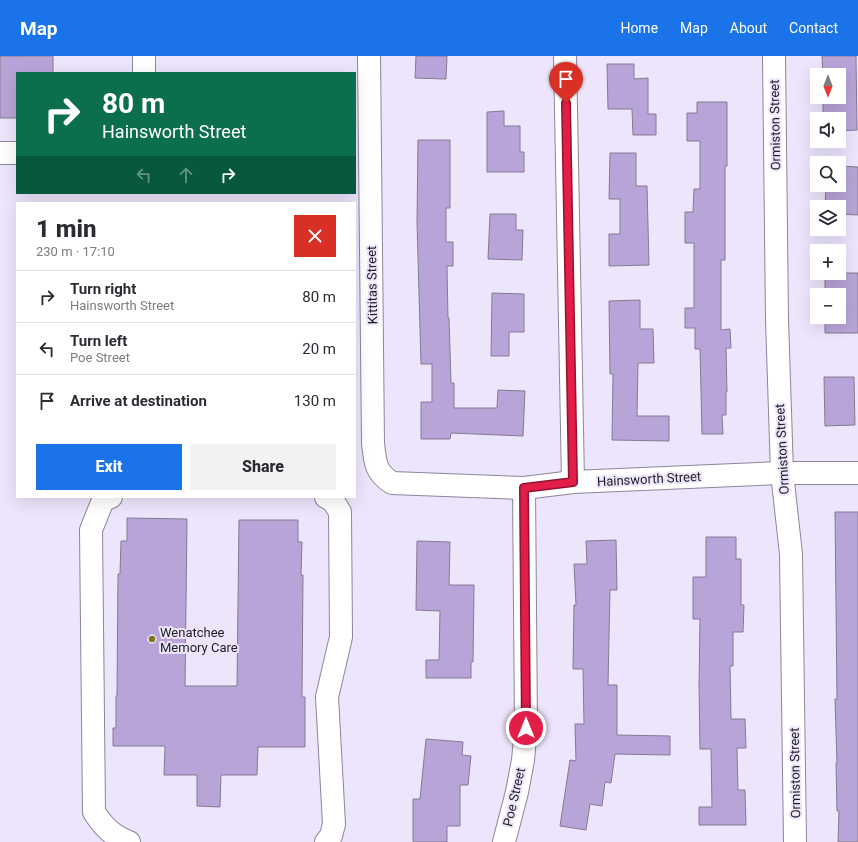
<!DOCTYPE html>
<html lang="en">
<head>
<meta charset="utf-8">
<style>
	:root { --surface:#fff; --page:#f2f2f3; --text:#2b2b33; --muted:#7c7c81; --line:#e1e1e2; --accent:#1a73e8 }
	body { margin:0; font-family:Roboto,sans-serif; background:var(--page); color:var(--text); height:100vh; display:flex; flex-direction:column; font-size:15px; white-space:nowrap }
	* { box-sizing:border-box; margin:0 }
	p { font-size:13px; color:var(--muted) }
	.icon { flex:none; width:22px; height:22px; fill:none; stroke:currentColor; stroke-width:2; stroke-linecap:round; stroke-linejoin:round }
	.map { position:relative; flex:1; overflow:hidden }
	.sheet { position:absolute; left:16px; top:146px; width:340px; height:296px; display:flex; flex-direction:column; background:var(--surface); border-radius:0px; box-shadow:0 4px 16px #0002 }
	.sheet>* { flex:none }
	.hud { position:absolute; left:16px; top:16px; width:340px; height:122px; border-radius:0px; box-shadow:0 4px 16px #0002; background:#0b6e4f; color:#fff; overflow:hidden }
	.needle { width:26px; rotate:180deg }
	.controls { position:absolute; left:810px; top:12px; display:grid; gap:8px }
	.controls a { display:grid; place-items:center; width:36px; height:36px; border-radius:0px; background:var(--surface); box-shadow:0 4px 16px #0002; font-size:20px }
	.pin { position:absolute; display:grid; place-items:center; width:34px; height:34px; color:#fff; margin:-41px -17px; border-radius:50% 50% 50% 0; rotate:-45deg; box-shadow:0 0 4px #0007 }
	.pin .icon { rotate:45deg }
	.me { position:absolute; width:44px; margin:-22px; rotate:0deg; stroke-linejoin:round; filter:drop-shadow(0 0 3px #0008) }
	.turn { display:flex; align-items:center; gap:14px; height:84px; padding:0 20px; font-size:18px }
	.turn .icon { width:52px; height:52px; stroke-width:2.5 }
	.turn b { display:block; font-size:28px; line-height:34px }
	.lanes { display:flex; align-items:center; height:38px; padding:0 20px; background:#0003; justify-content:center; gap:20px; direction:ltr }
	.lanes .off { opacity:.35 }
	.round { display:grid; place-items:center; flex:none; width:42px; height:42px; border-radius:0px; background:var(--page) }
	.headline { display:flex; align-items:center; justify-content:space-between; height:68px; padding:0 20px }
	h1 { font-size:24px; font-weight:800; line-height:30px }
	.cta { display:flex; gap:8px; margin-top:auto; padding:8px 20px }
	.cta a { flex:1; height:46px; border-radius:0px; background:var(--accent); color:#fff; font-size:16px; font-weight:800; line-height:46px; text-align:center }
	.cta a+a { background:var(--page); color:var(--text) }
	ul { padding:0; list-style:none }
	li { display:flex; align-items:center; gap:12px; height:52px; padding:0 20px; border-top:1px solid var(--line) }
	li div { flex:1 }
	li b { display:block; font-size:15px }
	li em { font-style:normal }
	header { display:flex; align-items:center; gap:24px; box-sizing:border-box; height:56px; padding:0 20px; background:var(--accent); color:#fff }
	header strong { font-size:19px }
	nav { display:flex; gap:22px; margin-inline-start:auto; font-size:14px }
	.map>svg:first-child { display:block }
	.building { fill:#b9a4d9; stroke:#837b8f }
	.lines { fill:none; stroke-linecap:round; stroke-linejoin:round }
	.minor-casing { stroke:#8d859a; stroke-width:24 }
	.minor { stroke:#fff; stroke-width:22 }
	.route-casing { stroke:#92132f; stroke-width:10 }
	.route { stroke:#e11d48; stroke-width:7 }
	.poi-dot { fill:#817518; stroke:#ede5fc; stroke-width:1.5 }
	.labels { text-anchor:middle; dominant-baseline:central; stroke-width:4; stroke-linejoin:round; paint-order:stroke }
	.street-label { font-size:13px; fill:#1e1b23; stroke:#ede5fc }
	.poi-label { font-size:13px; fill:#1e1b23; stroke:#ede5fc; text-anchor:start }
</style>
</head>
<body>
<header>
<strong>Map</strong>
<nav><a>Home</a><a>Map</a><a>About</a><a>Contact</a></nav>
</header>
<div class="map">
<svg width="858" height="786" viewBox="0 0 858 786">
	<rect width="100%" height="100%" fill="#ede5fc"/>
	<!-- building -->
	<g class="building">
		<path d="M0,0H53V17H17V62H0Z"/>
		<path d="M416,0H447L446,23L415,22Z"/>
		<path d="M822,0H856L857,74L839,75V63H823V41H839V19H823Z"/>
		<path d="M607,8H634V23L648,22V58H656V79H633L632,53H608Z"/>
		<path d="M697,46H727V110H725V204H721V274L730,273L731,292H726L727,336H726V359H722L723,378H702L700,293H695V272H685V252H694V187H685V156H693L694,133H700V85H687V57H697Z"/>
		<path d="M504,55V70H520V96H524V116H487V56Z"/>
		<path d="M418,84H450V152H446V186H453V210H447L448,262H449L451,327H454V352H497L498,334L525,335L523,380L451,377L450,383H421V346H432V308H421L417,166Z"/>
		<path d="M610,97H636V130H647L649,209L609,210V178H620V143H609Z"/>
		<path d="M839,110L858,111V159L839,158V151H825L826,129H839Z"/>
		<path d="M490,158H516V174H523L522,204L488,203Z"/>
		<path d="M825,217H858V277H825V261H839V239H825Z"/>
		<path d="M492,237L524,238V276H509V300H491Z"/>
		<path d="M640,244V273H653L654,307H638L637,360H669V385L612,384L613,318H610L609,245Z"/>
		<path d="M824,321H854L855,369L825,370Z"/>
		<path d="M835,456H858V786H838L839,755H837L836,707H837L835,643H837Z"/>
		<path d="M127,462L187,463L185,630H237L239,464H298V486H302L301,519H303L302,641H305V691H258L257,719H221L220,751L197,750V719H164L165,690H113V672H116V640H117L118,518H120L121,485H127Z"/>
		<path d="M706,481H736V503H741V549H744L743,576H733V610H730L731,663H745L746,692H737L738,734H745L746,769H699V751H712L711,693H700L699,629L700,563H693V521H706Z"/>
		<path d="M616,484L617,534H610L608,629H617V679L670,680V699L615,698L611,727L605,726L602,750L590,748L586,774L560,770L570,704L576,705L575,668H584L583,613H573L574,549H576L574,508H587L586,485Z"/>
		<path d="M417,485L450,486L449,529H474L473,606H471V622H426V604H439L440,555L416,554Z"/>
		<path d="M426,683L463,686L462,699L471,700L468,729H460V770H447V786H413V743H420Z"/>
	</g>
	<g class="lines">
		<!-- minor casing -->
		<g class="minor-casing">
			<g id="minor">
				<path d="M369,0L373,387C375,406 375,416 392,427L524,432L573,426L782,417H858"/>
				<path d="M565,0L573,426"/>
				<path d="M774,0L777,263L782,417L791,498L795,786"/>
				<path d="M144,17V0"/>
				<path d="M0,97H17"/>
				<path d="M111,441L103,444L91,474L94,756C103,770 112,780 129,786"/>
				<path d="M326,441L333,445L340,456L341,581L327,641L334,768L331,780L326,786"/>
				<path d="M504,786L517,736L523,704L526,672L524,432"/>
			</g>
		</g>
		<!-- minor -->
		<use href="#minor" class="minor"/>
	</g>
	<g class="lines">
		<!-- route casing -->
		<g class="route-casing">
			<path id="route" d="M526,672L524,432L573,426L566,47"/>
		</g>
		<!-- route -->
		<use href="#route" class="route"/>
	</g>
	<!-- markers -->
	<circle class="poi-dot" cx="152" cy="583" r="4"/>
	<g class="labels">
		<!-- street labels -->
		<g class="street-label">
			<text transform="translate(775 69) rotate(-91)">Ormiston Street</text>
			<text transform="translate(372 229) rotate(-91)">Kittitas Street</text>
			<text transform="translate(782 393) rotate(-93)">Ormiston Street</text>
			<text transform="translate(649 423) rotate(-3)">Hainsworth Street</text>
			<text transform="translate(795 717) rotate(-91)">Ormiston Street</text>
			<text transform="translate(514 741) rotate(-77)">Poe Street</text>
		</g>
		<!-- poi labels -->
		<g class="poi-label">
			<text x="160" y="576">Wenatchee<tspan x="160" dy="15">Memory Care</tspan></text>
		</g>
	</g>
</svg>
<div class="controls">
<a><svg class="needle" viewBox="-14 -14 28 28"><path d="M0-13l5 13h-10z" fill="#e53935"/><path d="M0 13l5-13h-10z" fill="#7c7c81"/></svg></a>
<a><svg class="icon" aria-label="sound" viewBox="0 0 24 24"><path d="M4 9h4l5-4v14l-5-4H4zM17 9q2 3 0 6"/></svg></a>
<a><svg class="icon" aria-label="search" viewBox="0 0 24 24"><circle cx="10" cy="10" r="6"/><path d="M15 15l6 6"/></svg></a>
<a><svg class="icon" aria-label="layers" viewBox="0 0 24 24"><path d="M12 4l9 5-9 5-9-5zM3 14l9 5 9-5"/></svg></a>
<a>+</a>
<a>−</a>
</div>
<div class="pin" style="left:566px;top:47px;background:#d93025"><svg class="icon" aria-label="arrive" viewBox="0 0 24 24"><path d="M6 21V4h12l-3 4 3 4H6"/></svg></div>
<svg class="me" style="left:526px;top:672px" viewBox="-20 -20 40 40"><circle r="17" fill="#e11d48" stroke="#fff" stroke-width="3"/><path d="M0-11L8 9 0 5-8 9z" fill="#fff"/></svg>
<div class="hud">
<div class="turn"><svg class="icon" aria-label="right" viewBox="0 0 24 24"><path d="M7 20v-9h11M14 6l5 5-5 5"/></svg><div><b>80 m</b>Hainsworth Street</div></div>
<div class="lanes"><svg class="icon off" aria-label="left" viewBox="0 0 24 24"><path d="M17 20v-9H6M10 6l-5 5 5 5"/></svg><svg class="icon off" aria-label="ahead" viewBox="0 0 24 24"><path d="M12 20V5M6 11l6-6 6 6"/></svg><svg class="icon" aria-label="right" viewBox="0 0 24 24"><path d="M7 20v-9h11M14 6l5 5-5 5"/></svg></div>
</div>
<section class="sheet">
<div class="headline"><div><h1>1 min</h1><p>230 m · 17:10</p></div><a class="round" style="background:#d93025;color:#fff"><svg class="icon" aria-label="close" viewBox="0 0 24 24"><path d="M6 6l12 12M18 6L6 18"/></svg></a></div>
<ul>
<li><svg class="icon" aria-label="right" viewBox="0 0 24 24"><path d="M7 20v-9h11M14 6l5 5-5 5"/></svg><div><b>Turn right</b><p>Hainsworth Street</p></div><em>80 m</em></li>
<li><svg class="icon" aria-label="left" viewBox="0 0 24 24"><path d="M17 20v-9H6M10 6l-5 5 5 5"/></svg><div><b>Turn left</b><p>Poe Street</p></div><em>20 m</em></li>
<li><svg class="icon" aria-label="arrive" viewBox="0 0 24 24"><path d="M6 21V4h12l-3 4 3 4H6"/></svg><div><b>Arrive at destination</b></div><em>130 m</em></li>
</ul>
<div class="cta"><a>Exit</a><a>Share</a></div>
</section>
</div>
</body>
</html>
